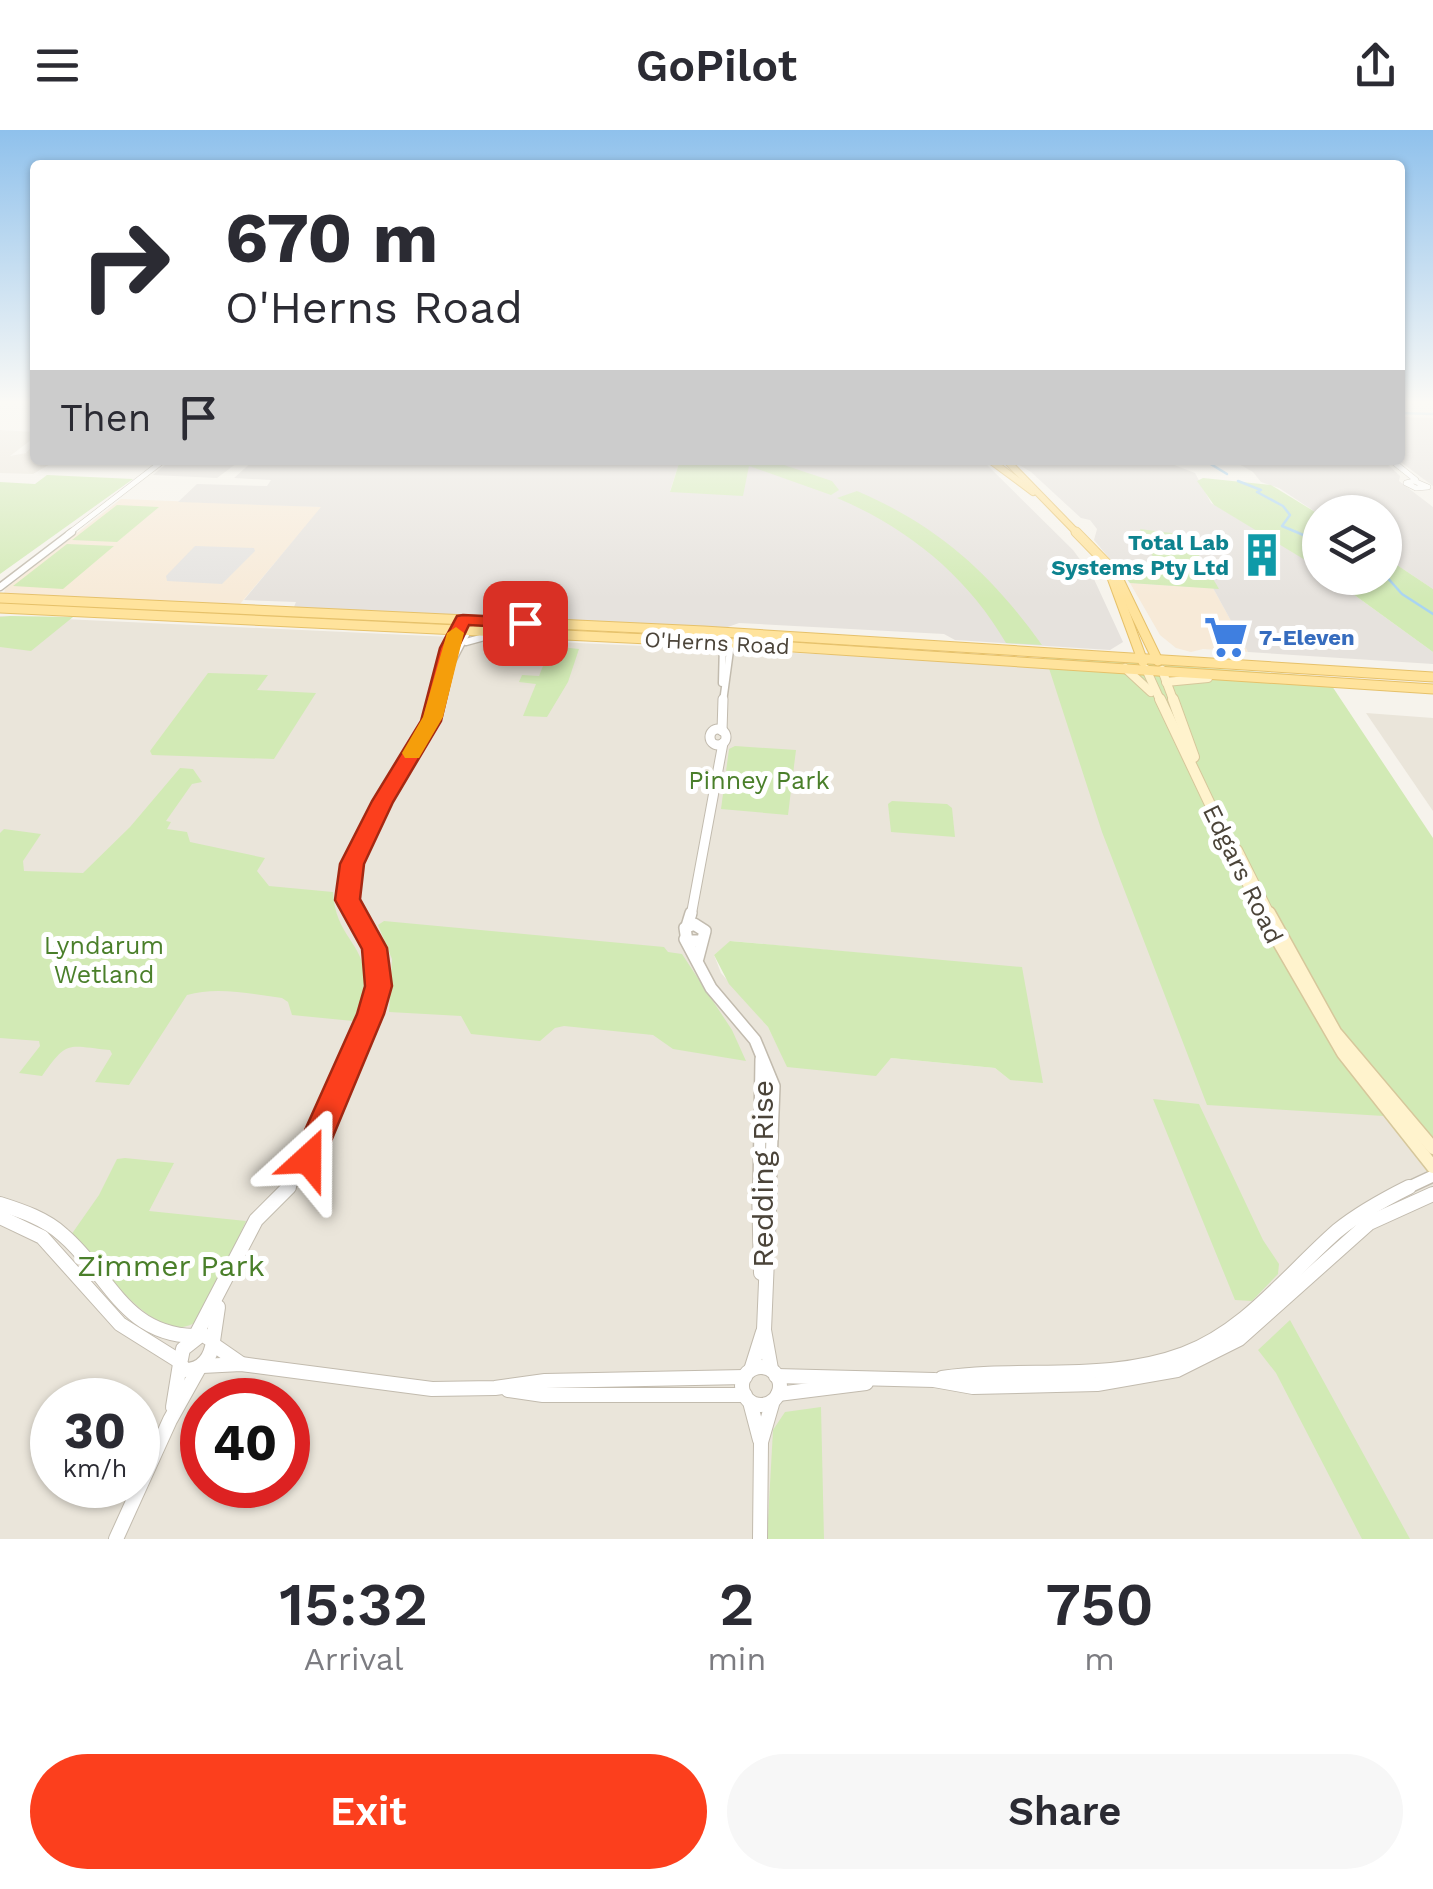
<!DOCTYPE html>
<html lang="en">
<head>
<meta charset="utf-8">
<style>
	:root { --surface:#fff; --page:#f7f7f7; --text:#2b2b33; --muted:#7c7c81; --accent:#fc3f1d }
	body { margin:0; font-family:"Work Sans",sans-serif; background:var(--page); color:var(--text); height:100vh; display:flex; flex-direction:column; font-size:38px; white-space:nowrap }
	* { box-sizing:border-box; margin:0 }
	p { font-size:32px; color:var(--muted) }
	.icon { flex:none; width:55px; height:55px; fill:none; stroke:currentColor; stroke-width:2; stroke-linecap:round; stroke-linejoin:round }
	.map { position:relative; height:1409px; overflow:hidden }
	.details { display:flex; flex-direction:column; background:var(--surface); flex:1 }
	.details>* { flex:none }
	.banner { position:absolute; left:30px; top:30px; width:1375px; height:305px; border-radius:10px; box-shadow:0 2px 8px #0004; background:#fff; color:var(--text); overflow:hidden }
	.tools { position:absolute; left:1302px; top:365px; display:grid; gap:20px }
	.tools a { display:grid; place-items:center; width:100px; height:100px; border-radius:50%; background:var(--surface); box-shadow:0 2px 8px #0004; font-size:50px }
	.speed { position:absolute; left:30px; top:1248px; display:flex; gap:20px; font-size:50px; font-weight:700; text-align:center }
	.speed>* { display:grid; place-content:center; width:130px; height:130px; border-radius:50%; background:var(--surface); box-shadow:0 2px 8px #0004; line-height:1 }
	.speed small { font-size:25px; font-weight:400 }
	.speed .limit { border:15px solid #d22; background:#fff; color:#111 }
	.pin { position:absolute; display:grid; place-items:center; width:85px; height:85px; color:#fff; margin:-42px; border-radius:20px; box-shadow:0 5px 15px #0006 }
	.me { position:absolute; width:110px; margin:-55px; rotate:24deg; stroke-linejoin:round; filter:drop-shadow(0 0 8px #0008) }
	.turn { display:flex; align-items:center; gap:35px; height:210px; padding:0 30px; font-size:45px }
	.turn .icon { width:130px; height:130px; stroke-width:2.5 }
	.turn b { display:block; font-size:70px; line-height:85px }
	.then { display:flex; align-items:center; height:95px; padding:0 30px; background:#0003; gap:20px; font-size:38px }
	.eta { display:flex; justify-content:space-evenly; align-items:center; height:170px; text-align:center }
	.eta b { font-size:60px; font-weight:600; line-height:70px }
	.primary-button { display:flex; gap:20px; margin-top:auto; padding:20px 30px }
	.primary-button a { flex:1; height:115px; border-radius:60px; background:var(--accent); color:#fff; font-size:40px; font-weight:600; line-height:115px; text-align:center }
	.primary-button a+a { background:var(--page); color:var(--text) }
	header { display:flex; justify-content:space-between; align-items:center; height:130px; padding:0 30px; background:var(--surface); font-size:45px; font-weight:600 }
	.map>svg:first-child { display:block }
	.residential { fill:#eae5da; fill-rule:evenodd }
	.commercial { fill:#f7ead8 }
	.industrial { fill:#e6e2dd }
	.green { fill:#d2eab5 }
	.parking { fill:#e5e3e0 }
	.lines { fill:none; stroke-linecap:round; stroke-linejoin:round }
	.stream { stroke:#a9d4f2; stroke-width:2.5 }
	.tertiary-far4-casing { stroke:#c2bbae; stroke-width:6 }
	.tertiary-far3-casing { stroke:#c2bbae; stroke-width:9 }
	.tertiary-far2-casing { stroke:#c2bbae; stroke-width:11 }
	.tertiary-far1-casing { stroke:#c2bbae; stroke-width:14 }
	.tertiary-casing { stroke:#c2bbae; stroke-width:16 }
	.secondary-far2-casing { stroke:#d6c79b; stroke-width:10 }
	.secondary-far1-casing { stroke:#d6c79b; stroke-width:12 }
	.secondary-casing { stroke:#d6c79b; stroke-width:15 }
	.primary-far1-casing { stroke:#e6c16a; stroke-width:8 }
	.primary-casing { stroke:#e6c16a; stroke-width:11 }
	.tertiary-far4 { stroke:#fff; stroke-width:5 }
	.tertiary-far3 { stroke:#fff; stroke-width:6 }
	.tertiary-far2 { stroke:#fff; stroke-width:9 }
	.tertiary-far1 { stroke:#fff; stroke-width:11 }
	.tertiary { stroke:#fff; stroke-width:14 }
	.secondary-far2 { stroke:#fff3cd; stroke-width:8 }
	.secondary-far1 { stroke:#fff3cd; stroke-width:10 }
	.secondary { stroke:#fff3cd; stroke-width:12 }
	.primary-far1 { stroke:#ffe39c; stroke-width:6 }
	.primary { stroke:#ffe39c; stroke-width:9 }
	.route { fill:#fc3f1d; stroke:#a42913; stroke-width:2.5 }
	.slow { fill:#f59e0b }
	.labels { text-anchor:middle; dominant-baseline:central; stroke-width:10; stroke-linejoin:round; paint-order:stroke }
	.far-culture-label { font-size:22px; font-weight:bold; fill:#0d838f; stroke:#fff; text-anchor:end }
	.far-shop-label { font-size:22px; font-weight:bold; fill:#366cbe; stroke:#fff; text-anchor:start }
	.far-street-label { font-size:22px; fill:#4b4439; stroke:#fff }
	.park-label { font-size:25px; fill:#4a7f2a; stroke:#fff }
	.street-label { font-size:25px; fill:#4b4439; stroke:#fff }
	.near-street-label { font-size:30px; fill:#4b4439; stroke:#fff }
	.near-park-label { font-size:30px; fill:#4a7f2a; stroke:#fff }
</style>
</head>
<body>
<header><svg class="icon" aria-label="menu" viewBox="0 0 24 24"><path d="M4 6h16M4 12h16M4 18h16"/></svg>GoPilot<svg class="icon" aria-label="share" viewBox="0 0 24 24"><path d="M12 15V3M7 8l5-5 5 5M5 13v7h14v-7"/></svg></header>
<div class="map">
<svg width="1433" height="1409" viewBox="0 0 1433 1409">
	<rect width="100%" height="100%" fill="#f6f3ec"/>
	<!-- residential -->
	<g class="residential">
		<path d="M0,300L35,302V307L10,326L26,323L35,313V330H57L33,344L0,343Z"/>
		<path d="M0,486L966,531L1251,551L1433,709V1409H0ZM731,811L1021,838L1010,950L995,938L891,928L881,936L788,937L768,897L721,843L714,825ZM52,1270H138V1355H52ZM202,1270H288V1355H202Z"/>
		<path d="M1366,583L1433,588V681Z"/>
	</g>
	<!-- commercial -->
	<g class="commercial">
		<path d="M121,369L322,377L240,474L4,464L5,459Z"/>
		<path d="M1130,453L1213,458L1248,522L1203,519L1191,522L1176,518L1160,505Z"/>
	</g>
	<!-- industrial -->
	<g class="industrial">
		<path d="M1400,287L1433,288V356L1398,330Z"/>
		<path d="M171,330H241L217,348L153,345Z"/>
		<path d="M254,330H680L670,361L736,330H982L1073,420L1093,447L1123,512L1110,520L955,510L944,504L739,493L725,498L294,477L296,472L244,470L321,377L178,372L197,354L267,356L271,350L234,348Z"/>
		<path d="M1011,330H1161L1195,343L1211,373L1303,427L1320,439V448H1331L1433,522V534L1248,522L1213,458L1130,453L1094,410L1097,399L1090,390L1081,388L1031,342Z"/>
		<path d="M1232,330H1383L1400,346L1399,351L1433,377V459L1385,427V382L1320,385L1279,358L1261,352L1253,342Z"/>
	</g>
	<!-- green -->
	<g class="green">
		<path d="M680,330H769L832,351L839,360L831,365L749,336L743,366L670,362Z"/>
		<path d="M47,345L133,349L0,444V352L35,354Z"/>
		<path d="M1203,348L1271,355L1320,385V439L1214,375L1197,351Z"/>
		<path d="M857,361C939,396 992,445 1042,515L1006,513C967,446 908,398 837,368Z"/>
		<path d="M117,375L159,377L117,412L72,410Z"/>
		<path d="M1140,399L1187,405L1219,459L1130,453L1117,436L1158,438Z"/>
		<path d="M67,414L114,416L63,459L13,456Z"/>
		<path d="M1385,427L1433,459V522L1331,448H1385Z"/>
		<path d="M0,487L10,486L73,487L31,521L0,517Z"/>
		<path d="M551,516L579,519L568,552L547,587L523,586L536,554L519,552L522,545L539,546Z"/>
		<path d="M1045,526L1326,547L1433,708V1007L1416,988L1207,975L1102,702Z"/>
		<path d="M208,543L268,545L257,560L316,563L274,629L152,625L150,621Z"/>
		<path d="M735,616L796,620L788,685L721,679L729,619Z"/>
		<path d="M180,638L193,639L202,652L192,654L166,691L171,692L167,699L187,702L190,712L265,728L257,741L269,756L333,762C336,821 386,814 353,891L292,885L288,872L282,868C251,864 217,856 187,865L129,955L95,952L112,924L110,920C67,916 68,909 42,946L19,943L40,916L39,911L0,908V703L4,699L41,704L23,731L24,741L83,743L130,697Z"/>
		<path d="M892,671L947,674L952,678L955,707L891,702L888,674Z"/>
		<path d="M384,791L664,817L668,822L682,824L732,900L746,931L673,919L653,905L564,896L555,898L540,911L471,904L461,886L389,882L392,829L378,795Z"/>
		<path d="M730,811L1022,837L1043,953L1010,950L995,938L891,928L876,946L787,937L768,897L729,854L714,825Z"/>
		<path d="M1153,969L1199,974L1263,1110L1279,1134L1278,1144L1252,1171L1235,1170Z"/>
		<path d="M125,1028L174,1033L149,1081L246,1091L205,1182C167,1236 100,1131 71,1105L99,1065L117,1029Z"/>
		<path d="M1290,1190L1410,1409H1362L1276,1243L1258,1220Z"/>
		<path d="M821,1277L824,1409H767L773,1300L785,1282Z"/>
	</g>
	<!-- parking -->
	<path class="parking" d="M195,416L254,418L255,421L222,454L167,451L166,446Z"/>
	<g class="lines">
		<!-- stream -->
		<g class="stream">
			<path d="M1400,283L1433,284"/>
			<path d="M1204,330L1227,344"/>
			<path d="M1238,351L1261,360L1257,362L1283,376L1290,385L1282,396L1320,412"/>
			<path d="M1385,445L1402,464L1433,484"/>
		</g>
		<!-- tertiary-far4 casing -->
		<g class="tertiary-far4-casing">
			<g id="tertiary-far4">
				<path d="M1391,330L1416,350"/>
				<path d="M1414,351L1428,357L1416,358L1406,353Z"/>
				<path d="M68,404L164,330"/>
			</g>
		</g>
		<!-- tertiary-far3 casing -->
		<g class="tertiary-far3-casing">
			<g id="tertiary-far3">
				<path d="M0,457L72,402"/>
				<path d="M466,512L499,503"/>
				<path d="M448,539L471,495"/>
				<path d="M722,553L723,513"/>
				<path d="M439,572L452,514L463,490"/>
				<path d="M723,572L731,513"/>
			</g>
		</g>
		<!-- tertiary-far2 casing -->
		<g class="tertiary-far2-casing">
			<g id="tertiary-far2">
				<circle cx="718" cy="607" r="8"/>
				<path d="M722,601L723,569"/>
				<path d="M354,786C330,724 402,643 432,591L440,569"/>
				<path d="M691,786L723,613"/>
			</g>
		</g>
		<!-- tertiary-far1 casing -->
		<g class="tertiary-far1-casing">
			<g id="tertiary-far1">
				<path d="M687,796L691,783"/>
				<path d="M685,809L711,858L755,910L774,956L770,1060"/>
				<path d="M698,828L705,801L694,794L685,798L687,811H700"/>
				<path d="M286,1060C310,1036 379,881 379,847C380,822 363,804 353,783"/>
				<path d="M759,1060L761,929"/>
				<path d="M1403,1060L1433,1046"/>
			</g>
		</g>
		<!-- tertiary casing -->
		<g class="tertiary-casing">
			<g id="tertiary">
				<path d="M759,1057L761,1143"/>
				<path d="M770,1057L764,1200L771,1239"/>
				<path d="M0,1074C22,1081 46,1089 63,1105C110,1145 123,1204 194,1206"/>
				<path d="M0,1087L42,1107L120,1194L179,1231"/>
				<path d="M202,1204L213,1211C211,1228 203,1240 185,1240L180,1234L183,1219Z"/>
				<path d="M196,1205L256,1090L289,1057"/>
				<path d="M213,1211L218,1177"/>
				<path d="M214,1215L240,1233"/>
				<path d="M202,1236L241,1234L432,1259L495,1258L545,1251L745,1247"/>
				<circle cx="761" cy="1256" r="19"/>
				<path d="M752,1237L763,1202"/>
				<path d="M776,1246L934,1250L973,1257L1097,1254L1177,1240L1239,1209L1369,1093L1433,1064"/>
				<path d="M942,1248C1021,1236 1107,1253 1184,1224C1246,1201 1288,1144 1337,1101C1359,1083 1383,1070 1409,1057"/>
				<path d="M508,1260L543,1265H745"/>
				<path d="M778,1264L866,1253"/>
				<path d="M750,1272L760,1310"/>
				<path d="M173,1277L180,1234"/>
				<path d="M116,1409L170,1290L199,1238"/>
				<path d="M760,1409L761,1312L772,1274"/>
			</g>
		</g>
		<!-- secondary-far2 casing -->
		<g class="secondary-far2-casing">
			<g id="secondary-far2">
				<path d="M1125,538L1151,562"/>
				<path d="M1146,539L1161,572"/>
				<path d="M1162,540L1174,572"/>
				<path d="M1166,552L1208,548"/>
			</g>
		</g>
		<!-- secondary-far1 casing -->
		<g class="secondary-far1-casing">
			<g id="secondary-far1">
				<path d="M1160,569L1263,786"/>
				<path d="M1173,569L1194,627"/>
				<path d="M1237,720L1270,786"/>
			</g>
		</g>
		<!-- secondary casing -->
		<g class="secondary-casing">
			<g id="secondary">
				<path d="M1262,783L1343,923L1433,1037"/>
				<path d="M1269,783L1335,902L1433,1018"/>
			</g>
		</g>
		<!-- primary-far1 casing -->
		<g class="primary-far1-casing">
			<g id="primary-far1">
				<path d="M990,330L1033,362"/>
				<path d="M1006,330L1078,404"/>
			</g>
		</g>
		<!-- primary casing -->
		<g class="primary-casing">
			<g id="primary">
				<path d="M1076,402L1115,442L1158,531"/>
				<path d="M1110,442L1143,532"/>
				<path d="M0,468L704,501L1433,547"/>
				<path d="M0,478L731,513L1433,559"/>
			</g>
		</g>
		<!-- tertiary-far4 -->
		<use href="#tertiary-far4" class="tertiary-far4"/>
		<!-- tertiary-far3 -->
		<use href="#tertiary-far3" class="tertiary-far3"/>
		<!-- tertiary-far2 -->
		<use href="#tertiary-far2" class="tertiary-far2"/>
		<!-- tertiary-far1 -->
		<use href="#tertiary-far1" class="tertiary-far1"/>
		<!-- tertiary -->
		<use href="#tertiary" class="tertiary"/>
		<!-- secondary-far2 -->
		<use href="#secondary-far2" class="secondary-far2"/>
		<!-- secondary-far1 -->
		<use href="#secondary-far1" class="secondary-far1"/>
		<!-- secondary -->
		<use href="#secondary" class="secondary"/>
		<!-- primary-far1 -->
		<use href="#primary-far1" class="primary-far1"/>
		<!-- primary -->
		<use href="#primary" class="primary"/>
	</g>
	<!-- sky -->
	<linearGradient id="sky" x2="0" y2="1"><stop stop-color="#8fc1ec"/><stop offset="0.58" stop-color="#fbfaf6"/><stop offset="1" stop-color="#fbfaf6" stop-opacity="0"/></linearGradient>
	<rect width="1433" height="469" fill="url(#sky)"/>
	<!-- route -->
	<path class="route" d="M463,485L525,488L534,493L525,498L469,495L458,518L441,591L393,672L364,734L360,769L387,818L392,856L384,884L319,1040L308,1044L297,1040L292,1029L357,884L365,856L362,819L335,770L340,734L372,671L421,591L440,518L457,486Z"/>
	<!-- slow -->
	<path class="slow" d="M456,497L464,503L443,587L419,628H405L402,623L423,587L447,503Z"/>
	<!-- icons -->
	<defs>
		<g id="building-bare" transform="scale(3.45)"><path d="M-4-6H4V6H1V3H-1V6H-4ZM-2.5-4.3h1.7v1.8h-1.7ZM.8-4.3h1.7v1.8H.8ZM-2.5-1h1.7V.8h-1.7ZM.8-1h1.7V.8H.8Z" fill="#0f9aa8" stroke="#fff" stroke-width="2.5" paint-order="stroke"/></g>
		<g id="supermarket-bare" transform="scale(3.45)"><path d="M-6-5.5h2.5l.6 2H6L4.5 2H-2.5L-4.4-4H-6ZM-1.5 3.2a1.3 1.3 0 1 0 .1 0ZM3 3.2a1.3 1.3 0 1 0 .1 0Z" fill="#3f7fe0" stroke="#fff" stroke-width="2.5" paint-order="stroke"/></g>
	</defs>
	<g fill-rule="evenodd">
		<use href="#building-bare" x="1262" y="425"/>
		<use href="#supermarket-bare" x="1226" y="507"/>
	</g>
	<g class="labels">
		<!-- far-culture labels -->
		<g class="far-culture-label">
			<text x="1229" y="412">Total Lab<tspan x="1229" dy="25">Systems Pty Ltd</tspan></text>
		</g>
		<!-- far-shop labels -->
		<g class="far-shop-label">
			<text x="1259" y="507">7-Eleven</text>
		</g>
		<!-- far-street labels -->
		<g class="far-street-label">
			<text transform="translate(717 513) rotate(3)">O'Herns Road</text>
		</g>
		<!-- park labels -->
		<g class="park-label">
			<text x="759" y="650">Pinney Park</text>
			<text x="104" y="815">Lyndarum<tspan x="104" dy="29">Wetland</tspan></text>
		</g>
		<!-- street labels -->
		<g class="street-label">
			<text transform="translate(1243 744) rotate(64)">Edgars Road</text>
		</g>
		<!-- near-street labels -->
		<g class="near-street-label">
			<text transform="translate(762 1044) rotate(-90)">Redding Rise</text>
		</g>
		<!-- near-park labels -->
		<g class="near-park-label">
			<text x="171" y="1135">Zimmer Park</text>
		</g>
	</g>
</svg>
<div class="tools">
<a><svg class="icon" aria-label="layers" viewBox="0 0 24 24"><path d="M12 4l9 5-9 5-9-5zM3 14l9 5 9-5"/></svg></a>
</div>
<div class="speed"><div>30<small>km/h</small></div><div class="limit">40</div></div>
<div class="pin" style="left:525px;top:493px;background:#d93025"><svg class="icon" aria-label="arrive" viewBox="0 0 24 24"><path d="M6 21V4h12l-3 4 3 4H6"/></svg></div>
<svg class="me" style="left:308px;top:1029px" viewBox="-20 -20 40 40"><path d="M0-17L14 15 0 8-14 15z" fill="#fc3f1d" stroke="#fff" stroke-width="4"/></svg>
<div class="banner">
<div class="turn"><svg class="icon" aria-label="right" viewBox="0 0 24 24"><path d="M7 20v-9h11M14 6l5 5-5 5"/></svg><div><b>670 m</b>O'Herns Road</div></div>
<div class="then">Then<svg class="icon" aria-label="arrive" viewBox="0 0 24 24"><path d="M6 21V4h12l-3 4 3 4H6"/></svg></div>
</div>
</div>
<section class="details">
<div class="eta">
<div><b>15:32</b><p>Arrival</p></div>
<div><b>2</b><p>min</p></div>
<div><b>750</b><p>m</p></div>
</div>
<div class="primary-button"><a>Exit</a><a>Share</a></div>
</section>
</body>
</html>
